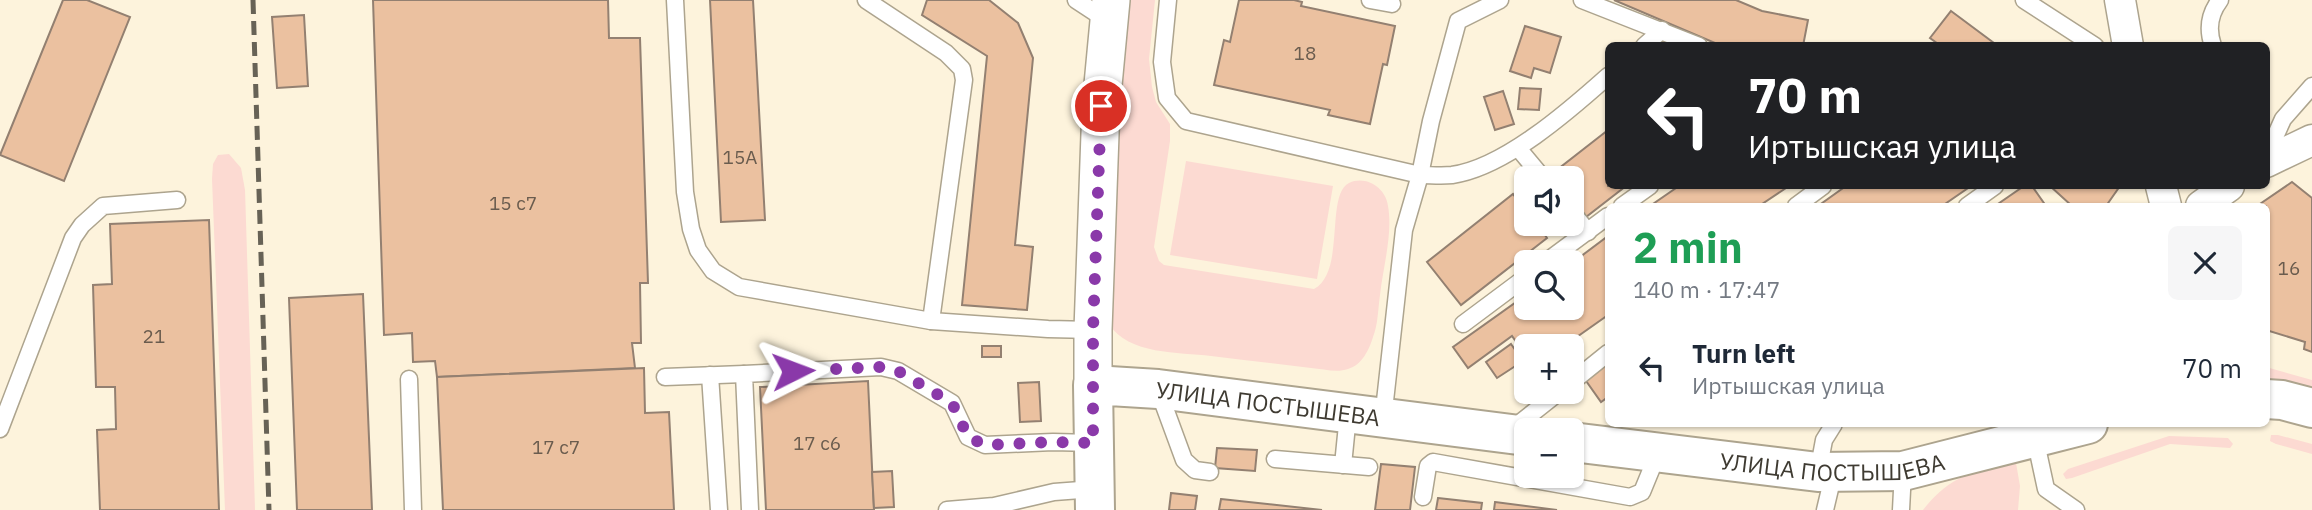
<!DOCTYPE html>
<html lang="en">
<head>
<meta charset="utf-8">
<style>
	:root { --surface:#fff; --page:#f6f6f7; --text:#1f2937; --muted:#747a83 }
	body { margin:0; font-family:"IBM Plex Sans",sans-serif; background:var(--page); color:var(--text); height:100vh; display:flex; flex-direction:column; font-size:26px; white-space:nowrap }
	* { box-sizing:border-box; margin:0 }
	p { font-size:23px; color:var(--muted) }
	.icon { flex:none; width:38px; height:38px; fill:none; stroke:currentColor; stroke-width:2; stroke-linecap:round; stroke-linejoin:round }
	.map { position:relative; flex:1; overflow:hidden }
	.side { position:absolute; left:1605px; top:203px; width:665px; height:224px; display:flex; flex-direction:column; background:var(--surface); border-radius:10px; box-shadow:0 2px 5px #0004 }
	.side>* { flex:none }
	.top-card { position:absolute; left:1605px; top:42px; width:665px; height:147px; border-radius:10px; box-shadow:0 2px 5px #0004; background:#202124; color:#fff; overflow:hidden }
	.fabs { position:absolute; left:1514px; top:166px; display:grid; gap:14px }
	.fabs a { display:grid; place-items:center; width:70px; height:70px; border-radius:10px; background:var(--surface); box-shadow:0 2px 5px #0004; font-size:35px }
	.pin { position:absolute; display:grid; place-items:center; width:60px; height:60px; color:#fff; margin:-30px; border:4px solid #fff; border-radius:50%; box-shadow:0 2px 7px #0007 }
	.me { position:absolute; width:77px; margin:-38px; rotate:87deg; stroke-linejoin:round; filter:drop-shadow(0 0 5px #0008) }
	.turn { display:flex; align-items:center; gap:24px; height:147px; padding:0 28px; font-size:32px }
	.turn .icon { width:91px; height:91px; stroke-width:2.5 }
	.turn b { display:block; font-size:49px; line-height:60px }
	.round { display:grid; place-items:center; flex:none; width:74px; height:74px; border-radius:10px; background:var(--page) }
	.head { display:flex; align-items:center; justify-content:space-between; height:119px; padding:0 28px }
	h1 { font-size:42px; font-weight:700; line-height:52px; color:#1e9e55 }
	ul { padding:0; list-style:none }
	li { display:flex; align-items:center; gap:21px; height:91px; padding:0 28px }
	li div { flex:1 }
	li b { display:block; font-size:26px }
	li em { font-style:normal }
	.map>svg:first-child { display:block }
	.green { fill:#fcdad2 }
	.building { fill:#ebc1a0; stroke:#938071; stroke-width:2 }
	.lines { fill:none; stroke-linecap:round; stroke-linejoin:round }
	.service-casing { stroke:#ada48e; stroke-width:19 }
	.minor-casing { stroke:#ada48e; stroke-width:33 }
	.tertiary-casing { stroke:#ada48e; stroke-width:40 }
	.secondary-casing { stroke:#ada48e; stroke-width:42 }
	.service { stroke:#fff; stroke-width:16 }
	.minor { stroke:#fff; stroke-width:30 }
	.tertiary { stroke:#fff; stroke-width:37 }
	.secondary { stroke:#fff; stroke-width:38 }
	.rail { stroke:#676256; stroke-width:5; stroke-dasharray:14 7; stroke-linecap:butt }
	.route { stroke:#8a39a9; stroke-width:12; stroke-dasharray:0 21.6 }
	.labels { text-anchor:middle; dominant-baseline:central; stroke-width:5; stroke-linejoin:round; paint-order:stroke }
	.number-label { font-size:19px; fill:#6a5c4e }
	.street-label { font-size:23px; fill:#3f3b32; stroke:#fdf3dc }
</style>
</head>
<body>
<div class="map">
<svg width="2312" height="510" viewBox="0 0 2312 510">
	<rect width="100%" height="100%" fill="#fdf3dc"/>
	<!-- green -->
	<g class="green">
		<path d="M1125,0H1155L1149,59L1152,87L1156,102L1170,124V141L1154,247L1159,261L1164,265L1314,289C1346,272 1325,195 1349,183C1366,175 1386,188 1388,206C1393,234 1383,267 1380,295C1378,309 1378,325 1373,337C1369,350 1362,365 1348,369C1337,373 1323,369 1311,368C1278,364 1245,360 1211,356C1179,352 1128,355 1109,324Z"/>
		<path d="M229,154L241,168L245,190L255,510H225L212,179L213,164L218,155Z"/>
		<path d="M1186,161L1333,186L1317,279L1170,255Z"/>
		<path d="M2266,367L2312,380V391L2266,378Z"/>
		<path d="M2271,435H2278L2312,444V454L2276,444L2270,441Z"/>
		<path d="M2169,436L2228,438L2233,444L2230,448L2170,444L2072,478L2066,479L2063,474L2068,469Z"/>
		<path d="M2011,462L2016,463L2020,486L2018,510H1923C1951,475 1971,473 2011,462Z"/>
	</g>
	<!-- building -->
	<g class="building">
		<path d="M63,0H87L130,17L64,181L0,155Z"/>
		<path d="M373,0H608L609,38H640L648,283H640L641,343H632L635,368L437,377L435,361L413,362L412,333L384,335Z"/>
		<path d="M710,0H753L765,220L721,222Z"/>
		<path d="M927,0H989L1018,23L1033,58L1015,245L1033,247L1027,310L962,305L987,56L922,15Z"/>
		<path d="M1239,0H1294L1302,2L1301,6L1395,26L1387,65L1383,64L1370,124L1328,115L1330,110L1214,85L1224,40L1230,42Z"/>
		<path d="M1614,0H1736L1762,11L1808,20L1803,46H1722Z"/>
		<path d="M1951,11L1998,46H1941L1930,38Z"/>
		<path d="M304,15L308,86L277,88L272,17Z"/>
		<path d="M1525,26L1561,37L1550,73L1534,68L1531,78L1510,71Z"/>
		<path d="M1520,88L1541,89L1539,110L1518,109Z"/>
		<path d="M1503,91L1514,124L1495,130L1484,97Z"/>
		<path d="M1608,130V186H1626L1586,217L1572,197V178H1557L1553,173Z"/>
		<path d="M2292,182L2312,198V352L2304,349L2305,342L2266,330V206H2257Z"/>
		<path d="M1679,186H1789L1759,206H1650Z"/>
		<path d="M1846,186H1971L1942,206H1818Z"/>
		<path d="M2024,186H2032L2046,206H1995Z"/>
		<path d="M2050,186H2120L2106,206H2072Z"/>
		<path d="M1513,194L1526,210V224H1537L1547,238L1461,305L1427,262Z"/>
		<path d="M209,220L219,510H100L97,430L116,429L115,387H96L93,285L112,284L110,224Z"/>
		<path d="M1608,236V315L1564,346H1526V356L1512,336L1468,368L1453,347L1526,295V308H1572V263Z"/>
		<path d="M363,294L372,510H297L289,298Z"/>
		<path d="M1511,344L1523,361L1497,378L1486,362Z"/>
		<rect x="982" y="346" width="19" height="11"/>
		<path d="M1608,361V397L1601,402L1584,378Z"/>
		<path d="M644,368L645,413L669,412L674,510H443L437,377Z"/>
		<path d="M868,381L874,510H766L760,387Z"/>
		<path d="M1039,382L1041,421L1020,422L1018,383Z"/>
		<path d="M1217,448L1257,450L1255,471L1215,468Z"/>
		<path d="M1381,464L1415,467L1410,510H1375Z"/>
		<path d="M892,471L894,507L874,508L872,472Z"/>
		<path d="M1171,493L1197,496L1195,510H1169Z"/>
		<path d="M1438,498L1482,503L1481,510H1436Z"/>
		<path d="M1221,499L1322,510H1219Z"/>
		<path d="M1495,502L1557,510H1494Z"/>
	</g>
	<g class="lines">
		<!-- service casing -->
		<g class="service-casing">
			<g id="service">
				<path d="M675,0L685,192L691,229L698,250L713,271L739,287L931,321L1048,329L1093,330"/>
				<path d="M866,0L946,53L962,69L964,80L931,321"/>
				<path d="M1076,0L1108,21"/>
				<path d="M1168,0L1162,62L1167,98L1186,121L1420,175L1404,230L1383,419"/>
				<path d="M1370,0L1392,4"/>
				<path d="M1500,0L1458,21L1431,121L1420,175C1430,175 1442,176 1452,175C1504,168 1570,110 1608,76"/>
				<path d="M1582,0L1699,46"/>
				<path d="M2024,0L2095,46"/>
				<path d="M1644,46L1662,30"/>
				<path d="M2213,46C2207,29 2210,13 2220,0"/>
				<path d="M2274,139L2283,119L2312,86"/>
				<path d="M1518,148L1543,178"/>
				<path d="M1622,206L1650,186"/>
				<path d="M1796,206L1823,186"/>
				<path d="M1967,206L1995,186"/>
				<path d="M1572,212L1588,232"/>
				<path d="M1546,262L1608,216"/>
				<path d="M1463,324L1526,277"/>
				<path d="M710,375L719,510"/>
				<path d="M665,377L744,374"/>
				<path d="M409,379L413,510"/>
				<path d="M1572,382L1608,353"/>
				<path d="M1159,392L1184,460L1195,470L1210,472"/>
				<path d="M0,429L73,238L82,225L103,206L177,200"/>
				<path d="M1511,430L1559,392"/>
				<path d="M2035,438L2046,489L2076,510"/>
				<path d="M1275,459L1369,467"/>
				<path d="M1343,465L1348,415"/>
				<path d="M1818,472L1824,440L1834,424"/>
				<path d="M1423,497L1428,466L1433,462L1630,497L1642,492L1658,453"/>
				<path d="M750,510L744,374L881,367L898,371L952,403L968,437L985,445L1053,442L1093,443"/>
				<path d="M947,510L994,506L1054,492L1094,489"/>
				<path d="M1825,510L1834,472"/>
				<path d="M1901,510L1903,471"/>
			</g>
		</g>
		<!-- minor casing -->
		<g class="minor-casing">
			<g id="minor">
				<path d="M2120,0L2128,46"/>
				<path d="M2266,162L2312,140"/>
				<path d="M2161,186L2166,206"/>
				<path d="M2201,206L2229,186"/>
			</g>
		</g>
		<!-- tertiary casing -->
		<g class="tertiary-casing">
			<path id="tertiary" d="M1093,385V330L1101,106L1111,0"/>
		</g>
		<!-- secondary casing -->
		<g class="secondary-casing">
			<g id="secondary">
				<path d="M2266,399L2282,400L2312,408"/>
				<path id="s1" d="M1572,442L1818,472L1903,471L2088,424"/>
				<path id="s2" d="M1095,510L1093,385L1158,389L1526,436"/>
			</g>
		</g>
		<!-- service -->
		<use href="#service" class="service"/>
		<!-- minor -->
		<use href="#minor" class="minor"/>
		<!-- tertiary -->
		<use href="#tertiary" class="tertiary"/>
		<!-- secondary -->
		<use href="#secondary" class="secondary"/>
		<!-- rail -->
		<path class="rail" d="M253,0L269,510"/>
	</g>
	<g class="lines">
		<!-- route -->
		<path class="route" d="M793,371L881,367L898,371L952,403L968,437L985,445L1053,442L1093,443V330L1101,106"/>
	</g>
	<g class="labels">
		<!-- number labels -->
		<g class="number-label">
			<text x="1305" y="53">18</text>
			<text x="740" y="157">15А</text>
			<text x="513" y="203">15 с7</text>
			<text x="2289" y="268">16</text>
			<text x="154" y="336">21</text>
			<text x="817" y="443">17 с6</text>
			<text x="556" y="447">17 с7</text>
		</g>
		<!-- street labels -->
		<g class="street-label">
			<text stroke="none"><textPath href="#s2" startOffset="301">УЛИЦА ПОСТЫШЕВА</textPath></text>
			<text stroke="none"><textPath href="#s1" startOffset="262">УЛИЦА ПОСТЫШЕВА</textPath></text>
		</g>
	</g>
</svg>
<div class="fabs">
<a><svg class="icon" aria-label="sound" viewBox="0 0 24 24"><path d="M4 9h4l5-4v14l-5-4H4zM17 9q2 3 0 6"/></svg></a>
<a><svg class="icon" aria-label="search" viewBox="0 0 24 24"><circle cx="10" cy="10" r="6"/><path d="M15 15l6 6"/></svg></a>
<a>+</a>
<a>−</a>
</div>
<div class="pin" style="left:1101px;top:106px;background:#d93025"><svg class="icon" aria-label="arrive" viewBox="0 0 24 24"><path d="M6 21V4h12l-3 4 3 4H6"/></svg></div>
<svg class="me" style="left:793px;top:371px" viewBox="-20 -20 40 40"><path d="M0-17L14 15 0 8-14 15z" fill="#8a39a9" stroke="#fff" stroke-width="4"/></svg>
<div class="top-card">
<div class="turn"><svg class="icon" aria-label="left" viewBox="0 0 24 24"><path d="M17 20v-9H6M10 6l-5 5 5 5"/></svg><div><b>70 m</b>Иртышская улица</div></div>
</div>
<section class="side">
<div class="head"><div><h1>2 min</h1><p>140 m · 17:47</p></div><a class="round"><svg class="icon" aria-label="close" viewBox="0 0 24 24"><path d="M6 6l12 12M18 6L6 18"/></svg></a></div>
<ul>
<li><svg class="icon" aria-label="left" viewBox="0 0 24 24"><path d="M17 20v-9H6M10 6l-5 5 5 5"/></svg><div><b>Turn left</b><p>Иртышская улица</p></div><em>70 m</em></li>
</ul>
</section>
</div>
</body>
</html>
